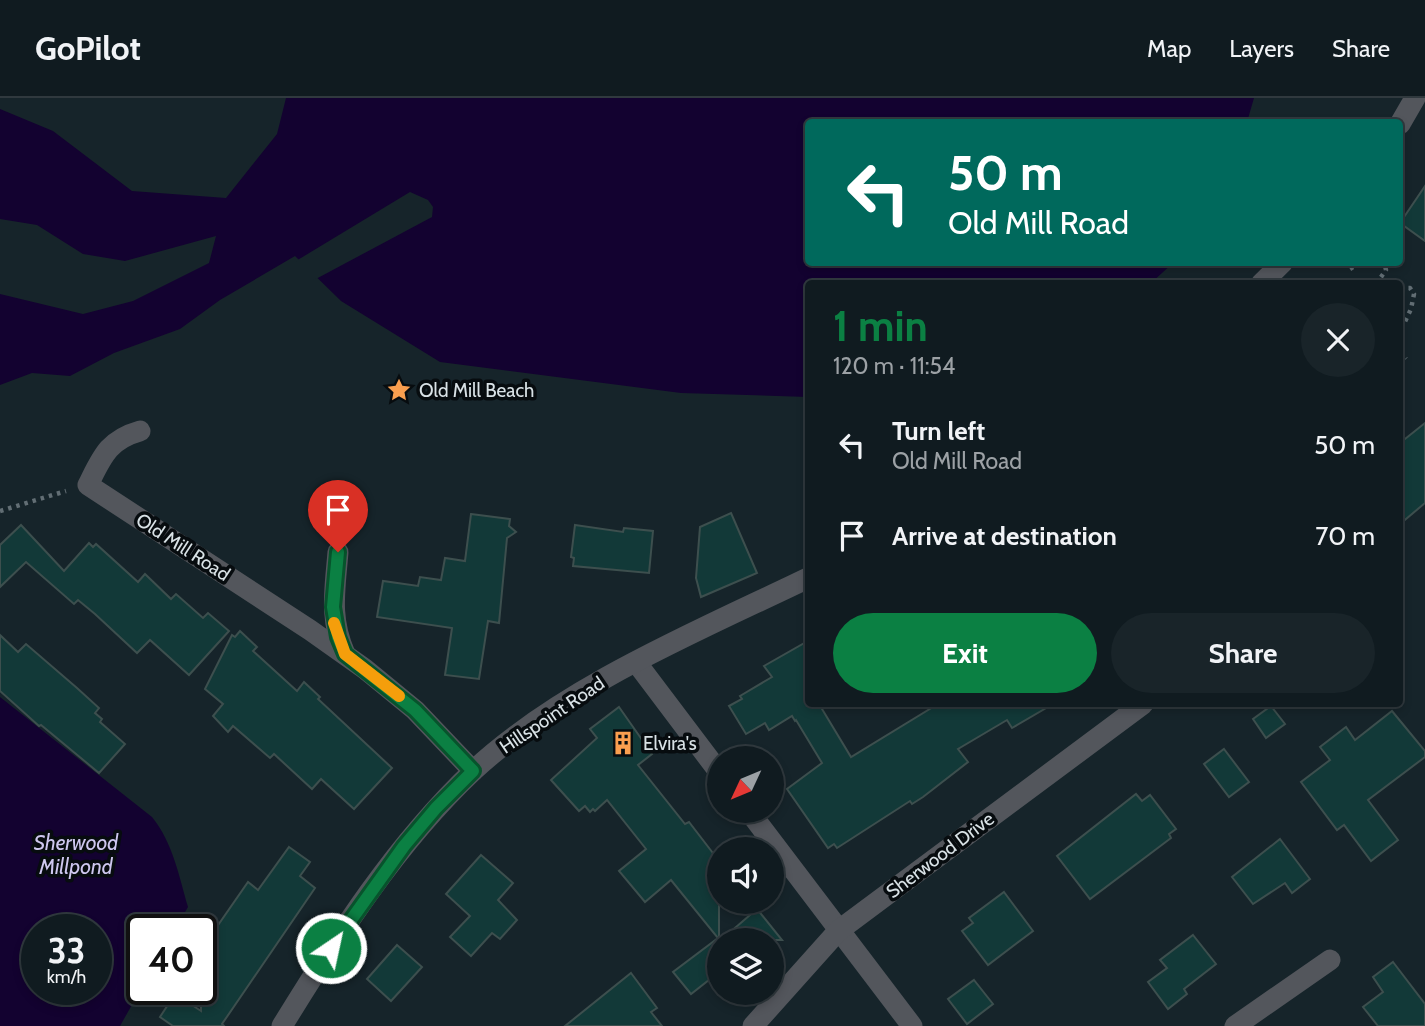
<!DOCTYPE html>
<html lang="en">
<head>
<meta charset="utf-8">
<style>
	:root { --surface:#101b20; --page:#192429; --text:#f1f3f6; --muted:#9ca1a5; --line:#30393e; --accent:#0b8043 }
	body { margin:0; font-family:Cabin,sans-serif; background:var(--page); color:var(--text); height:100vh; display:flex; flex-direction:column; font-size:26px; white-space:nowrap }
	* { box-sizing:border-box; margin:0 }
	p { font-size:23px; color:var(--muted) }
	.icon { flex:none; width:38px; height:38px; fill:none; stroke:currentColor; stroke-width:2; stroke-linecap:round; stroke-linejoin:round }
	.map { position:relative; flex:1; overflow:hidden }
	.panel { position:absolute; left:805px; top:182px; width:598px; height:427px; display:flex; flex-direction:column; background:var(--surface); border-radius:7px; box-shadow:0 4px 10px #0003,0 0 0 2px var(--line) }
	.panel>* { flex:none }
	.top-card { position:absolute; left:805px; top:21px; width:598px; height:147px; border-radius:7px; box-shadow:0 4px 10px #0003,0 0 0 2px var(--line); background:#00695c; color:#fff; overflow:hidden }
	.needle { width:46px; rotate:226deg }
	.tools { position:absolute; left:707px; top:648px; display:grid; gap:14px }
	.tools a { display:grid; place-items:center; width:77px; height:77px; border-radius:50%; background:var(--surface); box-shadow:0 4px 10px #0003,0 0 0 2px var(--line); font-size:35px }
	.speed { position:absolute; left:21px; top:816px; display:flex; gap:14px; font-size:35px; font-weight:700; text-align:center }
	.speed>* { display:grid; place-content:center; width:91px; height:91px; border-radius:50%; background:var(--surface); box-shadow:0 4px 10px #0003,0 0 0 2px var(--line); line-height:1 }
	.speed small { font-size:18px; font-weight:400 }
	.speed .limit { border:4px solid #111; border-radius:10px; background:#fff; color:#111 }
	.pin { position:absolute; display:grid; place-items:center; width:60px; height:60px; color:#fff; margin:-72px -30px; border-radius:50% 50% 50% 0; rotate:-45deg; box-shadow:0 0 7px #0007 }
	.pin .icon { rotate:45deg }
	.me { position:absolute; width:77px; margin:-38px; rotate:34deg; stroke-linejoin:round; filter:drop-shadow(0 0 5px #0008) }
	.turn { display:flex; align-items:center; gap:24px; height:147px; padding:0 28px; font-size:32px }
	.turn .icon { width:91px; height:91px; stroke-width:2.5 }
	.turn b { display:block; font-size:49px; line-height:60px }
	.round { display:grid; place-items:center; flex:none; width:74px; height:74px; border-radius:37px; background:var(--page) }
	.head { display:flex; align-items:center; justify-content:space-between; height:119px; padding:0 28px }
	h1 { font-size:42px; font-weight:700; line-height:52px; color:var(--accent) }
	.button { display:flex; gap:14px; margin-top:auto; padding:14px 28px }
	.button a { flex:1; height:80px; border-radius:42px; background:var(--accent); color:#fff; font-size:28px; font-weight:700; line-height:80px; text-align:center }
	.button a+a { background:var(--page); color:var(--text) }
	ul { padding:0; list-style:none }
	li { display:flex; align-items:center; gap:21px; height:91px; padding:0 28px }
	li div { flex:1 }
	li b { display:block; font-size:26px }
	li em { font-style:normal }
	header { display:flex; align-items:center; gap:42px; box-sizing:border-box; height:98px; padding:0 35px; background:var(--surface); border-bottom:2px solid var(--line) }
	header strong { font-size:33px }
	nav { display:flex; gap:38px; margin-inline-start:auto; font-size:24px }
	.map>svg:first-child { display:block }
	.water { fill:#130230; fill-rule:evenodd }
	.pier { fill:#16242a }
	.building { fill:#123938; stroke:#3d4f4e; stroke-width:2 }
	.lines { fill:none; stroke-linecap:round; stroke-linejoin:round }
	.path { stroke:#626e74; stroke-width:4.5; stroke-dasharray:3.5 5; stroke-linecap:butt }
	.minor { stroke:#53565c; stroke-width:21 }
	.route-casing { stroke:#07532c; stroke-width:18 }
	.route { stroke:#0b8043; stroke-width:12 }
	.slow { stroke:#f59e0b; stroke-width:12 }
	.labels { text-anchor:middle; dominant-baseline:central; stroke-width:7; stroke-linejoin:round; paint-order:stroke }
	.poi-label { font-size:19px; fill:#d9e2e6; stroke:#070c0f; text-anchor:start }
	.street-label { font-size:19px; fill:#d9e2e6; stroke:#070c0f }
	.water-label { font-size:21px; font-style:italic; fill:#cec7ef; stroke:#070c0f }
</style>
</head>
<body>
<header>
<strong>GoPilot</strong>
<nav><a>Map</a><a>Layers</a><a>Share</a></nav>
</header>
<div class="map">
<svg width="1425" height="928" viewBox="0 0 1425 928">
	<rect width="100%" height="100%" fill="#16242a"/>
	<!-- water -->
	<g class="water">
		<path d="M286,0H1254L1247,24H808V164L1173,165L1151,185L808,186V299L681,295L440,264L341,203L295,158L220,202L180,231L114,255L70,278L32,275L0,287V196L83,216L133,203L209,165L216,138L125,163L83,156L37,127L0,121V11L53,33L132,93L226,100L277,36Z"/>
		<path d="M0,599L152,719C173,745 179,778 188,809L175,831H142V889L120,928H0ZM37,831H96V891H37Z"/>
	</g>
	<!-- pier -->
	<path class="pier" d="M410,94L428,102L433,109L432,119L314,182L296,163Z"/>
	<!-- building -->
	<g class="building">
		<path d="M1425,88V143L1400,125Z"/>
		<path d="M1425,325V405L1400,426V345Z"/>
		<path d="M731,415L757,475L701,499L696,480L700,429Z"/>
		<path d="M471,416L510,421L509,428L516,434L507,440L499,525L488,523L479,581L445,577L452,530L377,519L383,483L418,488L420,479L441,482L445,460L465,463Z"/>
		<path d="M21,427L64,473L89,445L93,449L96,446L138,484L145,476L171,501L176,496L203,520L208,515L229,533L189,577L150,542L137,555L95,516L78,502L74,506L26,464L0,489V447Z"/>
		<path d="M575,427L623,434L624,430L653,433L649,475L573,468L574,460L571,459Z"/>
		<path d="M240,533L257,549L253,553L297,593L304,584L320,599L318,601L392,670L354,711L321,681L312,691L274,656L270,660L233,628L228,634L213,618L223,606L205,591L232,537L235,539Z"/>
		<path d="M0,537L18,554L26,546L77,590L99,610L95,615L102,621L100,624L125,646L99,675L41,627L39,628L0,593Z"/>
		<path d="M808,543V606H819L851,659L938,606H1053L1012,630L1007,622L958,651L968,664L923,699L912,706L910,703L837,750L834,746L828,750L787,691L822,665L796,622L795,623L792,618L769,632L765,625L746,636L729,608L742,601L740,598L772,579L764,568Z"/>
		<path d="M1271,608L1285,626L1266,640L1253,621Z"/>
		<path d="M619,609L652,656L638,667L685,726L689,724L719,763V874L691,896L673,874L718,840L671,782L645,804L619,773L646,751L607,702L595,713L593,711L590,714L585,708L579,713L551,682L597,640L590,631Z"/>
		<path d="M1392,613L1425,653V659L1368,702L1398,742L1371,763L1344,727L1337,732L1301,684L1330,662L1320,649L1346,629L1355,642Z"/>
		<path d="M1224,651L1249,684L1229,699L1204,666Z"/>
		<path d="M1136,696L1142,703L1150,697L1176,731L1169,736L1171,740L1090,801L1057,758Z"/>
		<path d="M1280,741L1310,781L1292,795L1285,785L1253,806L1232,779Z"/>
		<path d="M289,749L310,764L300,778L315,790L222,926L224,928H173L160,919L175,896L201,913V859L217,835L214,833L248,784L258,792Z"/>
		<path d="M481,757L513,785L498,802L517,822L500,841L492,835L471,858L450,839L470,818L446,796Z"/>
		<path d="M1004,794L1033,833L988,867L962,833L973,825L969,820Z"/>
		<path d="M757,811L782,842H721Z"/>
		<path d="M1193,837L1216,866L1184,891L1187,896L1168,911L1148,884L1167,870L1160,862Z"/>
		<path d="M397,847L422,869L391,903L367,881Z"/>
		<path d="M1393,864L1425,906V928H1378L1363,909L1383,894L1373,879Z"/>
		<path d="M631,875L657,910L651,914L662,928H565Z"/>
		<path d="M974,882L993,906L967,926L948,901Z"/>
	</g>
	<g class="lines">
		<!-- path -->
		<g class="path">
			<path d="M1350,171L1361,164"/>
			<path d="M1376,186L1386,172L1384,164"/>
			<path d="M1400,190H1410L1414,196L1411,211L1400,234"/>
			<path d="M1400,254L1406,261"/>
			<path d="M0,413L66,393"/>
		</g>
		<!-- minor -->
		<g class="minor">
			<path d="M1400,26L1415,0"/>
			<path d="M1261,186L1283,164"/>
			<path d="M140,333C108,342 102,359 88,387L310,532L365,571L415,612L473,673"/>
			<path d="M338,454C335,492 329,520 345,556"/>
			<path d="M636,564L719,674"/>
			<path d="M748,712L912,928"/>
			<path d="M282,928C338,837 395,747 473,673C563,589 698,533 808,480"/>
			<path d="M753,928L838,833L1143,606"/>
			<path d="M1235,928L1330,862"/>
		</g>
	</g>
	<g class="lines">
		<!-- route casing -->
		<g class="route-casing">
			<path id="route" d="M331,850L404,748L436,710L473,673L415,612L345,556L338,539L333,509L338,454"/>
		</g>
		<!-- route -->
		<use href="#route" class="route"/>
		<!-- slow -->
		<path class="slow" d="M334,525L345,556L399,598"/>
	</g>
	<!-- icons -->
	<defs>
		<g id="sight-bare" transform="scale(1.89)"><path d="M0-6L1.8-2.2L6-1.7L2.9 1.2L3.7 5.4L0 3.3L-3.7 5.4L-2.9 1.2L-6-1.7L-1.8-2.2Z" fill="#fa9f4f" stroke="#070c0f" stroke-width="2.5" paint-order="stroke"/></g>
		<g id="building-bare" transform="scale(1.89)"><path d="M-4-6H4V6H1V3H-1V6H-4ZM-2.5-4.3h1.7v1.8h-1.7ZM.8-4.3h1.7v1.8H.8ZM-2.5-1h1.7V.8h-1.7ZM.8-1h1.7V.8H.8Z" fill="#fa9f4f" stroke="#070c0f" stroke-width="2.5" paint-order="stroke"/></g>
	</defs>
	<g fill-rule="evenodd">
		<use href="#sight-bare" x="399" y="292"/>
		<use href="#building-bare" x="623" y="645"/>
	</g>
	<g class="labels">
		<!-- poi labels -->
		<g class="poi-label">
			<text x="419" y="292">Old Mill Beach</text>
			<text x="643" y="645">Elvira's</text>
		</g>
		<!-- street labels -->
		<g class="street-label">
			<text transform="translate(183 449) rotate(33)">Old Mill Road</text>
			<text transform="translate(552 617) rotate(-34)">Hillspoint Road</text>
			<text transform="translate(940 757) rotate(-37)">Sherwood Drive</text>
		</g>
		<!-- water labels -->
		<g class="water-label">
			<text x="76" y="744">Sherwood<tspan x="76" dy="24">Millpond</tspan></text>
		</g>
	</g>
</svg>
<div class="tools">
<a><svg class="needle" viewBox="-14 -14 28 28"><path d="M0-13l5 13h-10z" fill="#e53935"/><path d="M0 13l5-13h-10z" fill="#9ca1a5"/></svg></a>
<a><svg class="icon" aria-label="sound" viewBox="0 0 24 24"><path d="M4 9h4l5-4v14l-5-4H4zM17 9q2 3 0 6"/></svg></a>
<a><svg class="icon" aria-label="layers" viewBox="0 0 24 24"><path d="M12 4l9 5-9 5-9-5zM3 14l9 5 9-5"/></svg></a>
</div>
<div class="speed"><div>33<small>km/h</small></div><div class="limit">40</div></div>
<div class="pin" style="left:338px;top:454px;background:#d93025"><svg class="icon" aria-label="arrive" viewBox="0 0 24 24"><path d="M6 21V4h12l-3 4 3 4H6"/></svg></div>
<svg class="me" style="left:331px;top:850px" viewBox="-20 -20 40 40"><circle r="17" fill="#0b8043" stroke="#fff" stroke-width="3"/><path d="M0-11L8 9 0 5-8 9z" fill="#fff"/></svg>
<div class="top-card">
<div class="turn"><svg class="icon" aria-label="left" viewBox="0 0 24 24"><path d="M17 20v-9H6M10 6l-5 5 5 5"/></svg><div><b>50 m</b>Old Mill Road</div></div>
</div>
<section class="panel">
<div class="head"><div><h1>1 min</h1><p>120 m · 11:54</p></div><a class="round"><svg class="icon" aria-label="close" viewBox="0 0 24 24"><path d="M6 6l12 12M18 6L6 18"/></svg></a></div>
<ul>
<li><svg class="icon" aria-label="left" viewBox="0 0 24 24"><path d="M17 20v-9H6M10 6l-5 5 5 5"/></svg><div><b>Turn left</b><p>Old Mill Road</p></div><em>50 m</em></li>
<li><svg class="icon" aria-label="arrive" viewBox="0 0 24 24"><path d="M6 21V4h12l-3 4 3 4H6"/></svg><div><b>Arrive at destination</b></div><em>70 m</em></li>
</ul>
<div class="button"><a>Exit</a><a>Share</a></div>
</section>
</div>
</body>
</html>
